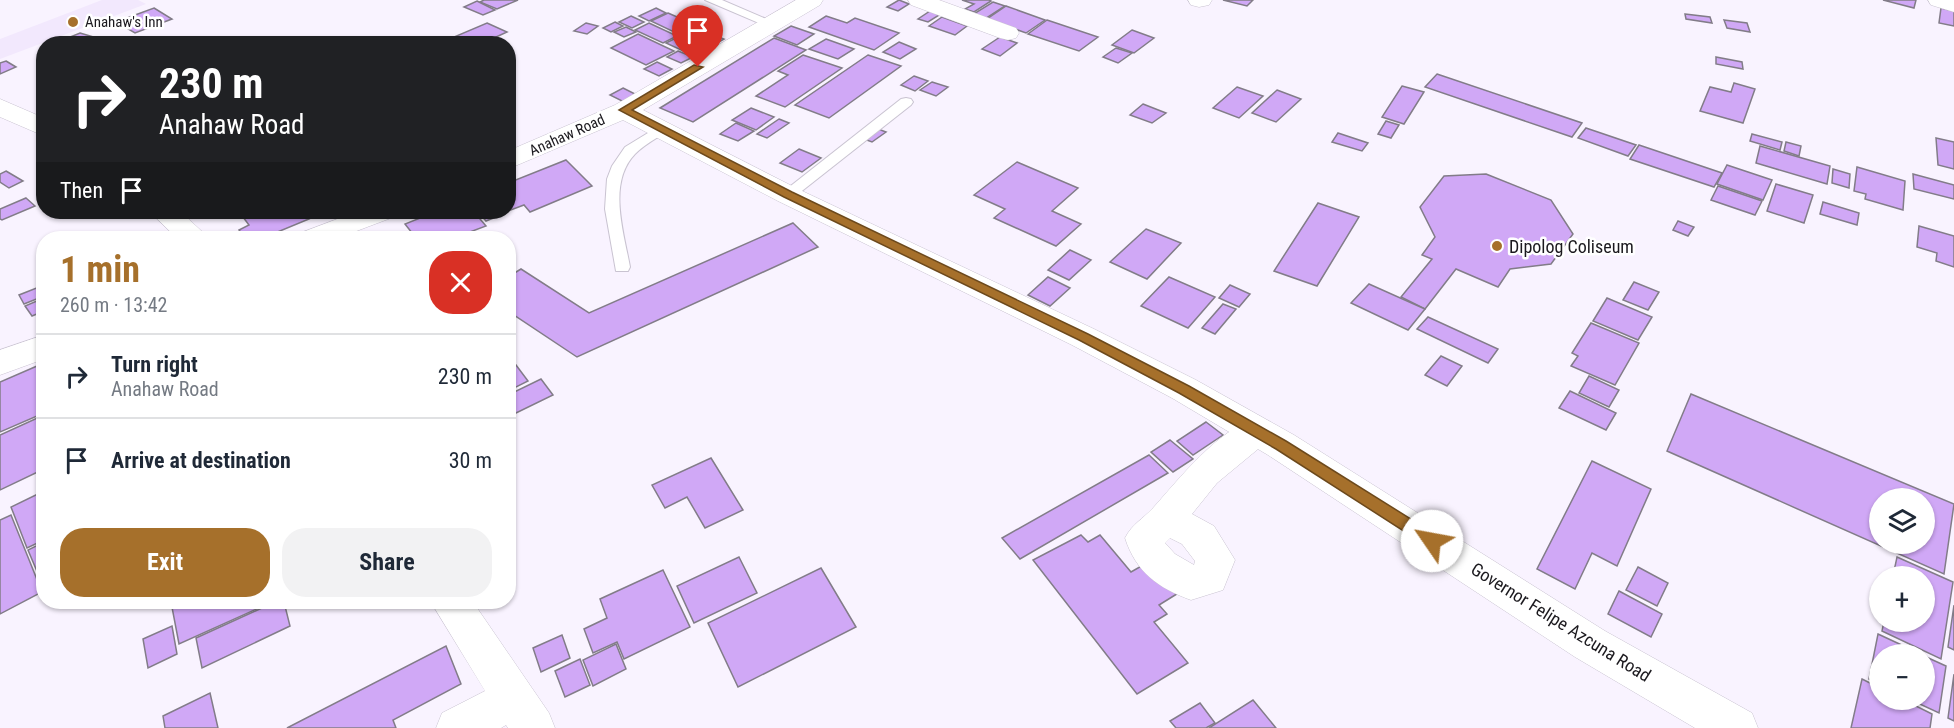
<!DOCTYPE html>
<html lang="en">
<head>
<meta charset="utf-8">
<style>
	:root { --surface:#fff; --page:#f2f2f3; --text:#1f2937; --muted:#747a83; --line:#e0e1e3; --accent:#a6702b }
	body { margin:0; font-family:"Roboto Condensed",sans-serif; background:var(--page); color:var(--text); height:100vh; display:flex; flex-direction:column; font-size:22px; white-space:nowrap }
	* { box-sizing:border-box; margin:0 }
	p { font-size:20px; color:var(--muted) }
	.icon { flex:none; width:33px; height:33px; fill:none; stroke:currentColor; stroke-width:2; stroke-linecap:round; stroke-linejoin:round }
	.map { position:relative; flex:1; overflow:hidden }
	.panel { position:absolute; left:36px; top:231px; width:480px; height:378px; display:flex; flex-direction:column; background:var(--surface); border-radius:24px; box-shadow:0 2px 4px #0004 }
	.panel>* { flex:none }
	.guide { position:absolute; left:36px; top:36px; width:480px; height:183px; border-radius:24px; box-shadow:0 2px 4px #0004; background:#202124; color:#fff; overflow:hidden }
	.fabs { position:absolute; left:1869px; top:488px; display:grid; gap:12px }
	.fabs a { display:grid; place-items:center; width:66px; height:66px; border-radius:50%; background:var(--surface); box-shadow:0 2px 4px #0004; font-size:30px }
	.pin { position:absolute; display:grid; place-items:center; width:51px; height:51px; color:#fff; margin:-62px -26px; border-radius:50% 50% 50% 0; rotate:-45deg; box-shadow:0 0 6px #0007 }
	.pin .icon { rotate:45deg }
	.me { position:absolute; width:66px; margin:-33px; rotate:303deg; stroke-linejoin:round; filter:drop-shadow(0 0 4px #0008) }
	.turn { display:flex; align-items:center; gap:21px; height:126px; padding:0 24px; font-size:27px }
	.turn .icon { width:78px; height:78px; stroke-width:2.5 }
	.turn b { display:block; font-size:42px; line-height:51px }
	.then { display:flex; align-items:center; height:57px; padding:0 24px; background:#0003; gap:12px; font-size:22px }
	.round { display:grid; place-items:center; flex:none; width:63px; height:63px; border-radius:24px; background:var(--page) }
	.head { display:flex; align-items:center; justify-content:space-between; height:102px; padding:0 24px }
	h1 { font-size:36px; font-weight:700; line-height:45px; color:var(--accent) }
	.action { display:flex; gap:12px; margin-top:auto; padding:12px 24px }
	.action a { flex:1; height:69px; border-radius:24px; background:var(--accent); color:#fff; font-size:24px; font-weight:700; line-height:69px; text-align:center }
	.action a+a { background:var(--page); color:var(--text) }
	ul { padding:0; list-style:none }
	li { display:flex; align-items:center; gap:18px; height:84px; padding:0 24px; border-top:2px solid var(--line) }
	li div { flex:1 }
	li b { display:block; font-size:22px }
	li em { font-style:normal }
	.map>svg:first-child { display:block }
	.built { fill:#f2e8fd }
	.building { fill:#d0a8f6; stroke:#827c88; stroke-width:1.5; fill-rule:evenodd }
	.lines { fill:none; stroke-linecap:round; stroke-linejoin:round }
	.lane-casing { stroke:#c9c3d1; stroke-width:2 }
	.street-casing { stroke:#c9c3d1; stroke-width:1 }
	.secondary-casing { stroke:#c9c3d1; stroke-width:1 }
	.lane { fill:#fff; fill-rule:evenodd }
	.street { fill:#fff; fill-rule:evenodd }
	.secondary { fill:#fff; fill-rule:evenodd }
	.route { fill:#a6702b; stroke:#6c491c; stroke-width:1.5 }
	.poi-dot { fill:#a6702b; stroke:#fff; stroke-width:2 }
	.labels { text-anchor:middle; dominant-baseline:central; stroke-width:5; stroke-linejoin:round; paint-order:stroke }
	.far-poi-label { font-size:15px; fill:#1b191e; stroke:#fff; text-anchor:start }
	.far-street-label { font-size:15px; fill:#1b191e; stroke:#fff }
	.poi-label { font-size:18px; fill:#1b191e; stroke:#fff; text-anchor:start }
	.street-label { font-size:18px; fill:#1b191e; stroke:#fff }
</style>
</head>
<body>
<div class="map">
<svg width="1954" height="728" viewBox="0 0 1954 728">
	<rect width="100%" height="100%" fill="#f9f3ff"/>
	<!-- built -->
	<path class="built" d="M102,0H138L146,4L0,59V39Z"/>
	<!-- building -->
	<g class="building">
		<path d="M484,0H518L497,9L480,2Z"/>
		<path d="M899,0L909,4L898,11L887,7Z"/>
		<path d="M962,0H989L991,1L974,12L965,9L974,4Z"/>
		<path d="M1223,0H1253L1247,6Z"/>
		<path d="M1883,0H1916L1914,8Z"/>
		<path d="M477,1L495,10L483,15L464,7Z"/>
		<path d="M993,2L1005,6L985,19L972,15Z"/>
		<path d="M1006,6L1045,20L1026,33L987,19Z"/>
		<path d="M154,8L172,19L135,33L116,22Z"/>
		<path d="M656,8L666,13L649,21L639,16Z"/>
		<path d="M1941,8L1954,11V26L1939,23Z"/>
		<path d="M933,9L944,12L928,22L918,19Z"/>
		<path d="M668,13L691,23L674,32L651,21Z"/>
		<path d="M1685,14L1710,17L1712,23L1686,19Z"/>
		<path d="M631,16L644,22L632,28L619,22Z"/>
		<path d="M826,16L847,23L855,18L899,33L874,50L809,27Z"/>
		<path d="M942,17L967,26L955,35L929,26Z"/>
		<path d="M1047,20L1098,37L1079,51L1028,34Z"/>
		<path d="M1724,20L1747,23L1750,32L1727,28Z"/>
		<path d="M615,22L623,26L611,32L603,28Z"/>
		<path d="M487,23L507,32L481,44H467L454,37Z"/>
		<path d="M586,23L598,26L587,34L574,31Z"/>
		<path d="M649,23L677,36L663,43L635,30Z"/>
		<path d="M693,24L716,34L697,43L674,33Z"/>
		<path d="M791,26L814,34L797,45L774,36Z"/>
		<path d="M626,27L636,32L624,37L614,32Z"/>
		<path d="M1132,30L1154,38L1134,53L1112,45Z"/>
		<path d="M80,33L97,38L91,40L97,44H53Z"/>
		<path d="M638,34L674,51L646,65L611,48Z"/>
		<path d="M714,35L724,39L708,48L698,43Z"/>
		<path d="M678,37L707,50L694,56L666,43Z"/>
		<path d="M1000,37L1017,43L1000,56L982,49Z"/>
		<path d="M774,38L806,50L693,122L660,108Z"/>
		<path d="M826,39L854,49L838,59L809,49Z"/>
		<path d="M899,42L916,49L900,59L883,52Z"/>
		<path d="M1116,48L1132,53L1118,63L1103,57Z"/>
		<path d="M678,51L693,57L681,63L667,57Z"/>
		<path d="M803,55L842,68L785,107L756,96L788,75L778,71Z"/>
		<path d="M868,55L901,66L829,118L795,105Z"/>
		<path d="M1716,57L1742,62L1743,69L1716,64Z"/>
		<path d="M6,61L16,67L0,74V63Z"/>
		<path d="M657,62L672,69L659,76L644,69Z"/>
		<path d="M1437,74L1582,123L1572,137L1425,87Z"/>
		<path d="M914,76L928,81L915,91L901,85Z"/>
		<path d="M932,82L948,87L936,96L920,90Z"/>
		<path d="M1734,83L1755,89L1743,123L1700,111L1710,87L1731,92Z"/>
		<path d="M1402,86L1424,92L1404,124L1382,117Z"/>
		<path d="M1237,87L1263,96L1239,118L1213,108Z"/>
		<path d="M623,88L637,95L624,102L610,95Z"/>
		<path d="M1277,90L1301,99L1276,122L1252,113Z"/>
		<path d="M1143,104L1166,113L1152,123L1130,115Z"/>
		<path d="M751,108L774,117L756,130L732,120Z"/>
		<path d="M779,119L789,123L767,138L757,134Z"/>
		<path d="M1386,121L1399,125L1391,138L1378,134Z"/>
		<path d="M736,123L754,131L738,141L720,134Z"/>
		<path d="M1586,128L1636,145L1628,156L1578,138Z"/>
		<path d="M878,129L886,132L872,142L864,139Z"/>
		<path d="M1338,133L1368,143L1362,151L1332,142Z"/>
		<path d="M1752,134L1782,142L1780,150L1750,141Z"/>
		<path d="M1936,138L1954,142V169L1938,165Z"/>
		<path d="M1786,142L1801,146L1799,156L1784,151Z"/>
		<path d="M1639,145L1722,173L1714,187L1630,159Z"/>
		<path d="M1760,146L1830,166L1827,184L1756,163Z"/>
		<path d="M799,149L821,158L802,172L780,163Z"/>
		<path d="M566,160L592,186L530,212L524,205L508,211V183Z"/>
		<path d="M1017,162L1078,188L1052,211L1081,224L1056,246L994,218L1005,209L974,195Z"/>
		<path d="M1727,165L1772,180L1763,200L1717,184Z"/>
		<path d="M1857,167L1905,181L1903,210L1865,199L1866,194L1854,191Z"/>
		<path d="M1833,169L1850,174L1849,188L1832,183Z"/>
		<path d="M6,171L23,181L9,188L0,182V174Z"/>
		<path d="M1486,174L1551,200L1573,234L1551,264L1510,269L1498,287L1456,269L1425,309L1401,297L1432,259L1422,255L1435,237L1420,207L1444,176Z"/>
		<path d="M1913,174L1954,185V199L1914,189Z"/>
		<path d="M1776,184L1813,195L1804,223L1767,211Z"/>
		<path d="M1718,186L1762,201L1755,215L1711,200Z"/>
		<path d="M26,198L35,206L2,220L0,219V209Z"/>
		<path d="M1823,202L1859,213L1857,225L1820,214Z"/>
		<path d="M1318,203L1359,217L1317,286L1274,271Z"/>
		<path d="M257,212H302L309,219L263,238H246L239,230L249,225L243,217Z"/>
		<path d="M435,212H474L486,226L454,238H416L405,224Z"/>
		<path d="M478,212H508L486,221Z"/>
		<path d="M1678,221L1694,227L1688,236L1673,230Z"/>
		<path d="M793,223L818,247L577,357L508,311V277L521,269L589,313Z"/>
		<path d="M1919,226L1954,236V267L1936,261L1937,253L1917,247Z"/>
		<path d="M1146,229L1181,243L1147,279L1110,262Z"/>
		<path d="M1070,250L1091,260L1069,280L1048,270Z"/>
		<path d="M1048,277L1070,288L1050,306L1028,295Z"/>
		<path d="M1169,277L1215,297L1188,328L1141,306Z"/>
		<path d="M1634,282L1659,292L1648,310L1623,300Z"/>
		<path d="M1369,284L1425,309L1408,330L1351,303Z"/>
		<path d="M44,285V296L24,304L19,295Z"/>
		<path d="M1230,285L1250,294L1239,307L1219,298Z"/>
		<path d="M44,298V311L32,316L25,306Z"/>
		<path d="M1607,298L1652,317L1638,340L1593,321Z"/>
		<path d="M1223,304L1236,309L1215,334L1202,328Z"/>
		<path d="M1428,317L1498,349L1488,363L1417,329Z"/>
		<path d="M1591,323L1639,343L1615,385L1571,366L1578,356L1572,353Z"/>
		<path d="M1441,356L1462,366L1447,386L1425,375Z"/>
		<path d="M44,363V413L0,432V382Z"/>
		<path d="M516,365L528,381L508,391V369Z"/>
		<path d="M1589,376L1619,390L1609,407L1579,393Z"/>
		<path d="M541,379L553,395L516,413L508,402V395Z"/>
		<path d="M1570,391L1616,413L1606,430L1559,408Z"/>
		<path d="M1691,394L1954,504L1944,574L1667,451ZM1880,498H1924V543H1880Z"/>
		<path d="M44,415V469L0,490V435Z"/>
		<path d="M1206,422L1223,435L1193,455L1177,441Z"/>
		<path d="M1170,440L1193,459L1173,472L1151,452Z"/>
		<path d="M1149,455L1168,473L1020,559L1002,538Z"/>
		<path d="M711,458L743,510L705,528L687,497L665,508L652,485Z"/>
		<path d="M1592,461L1651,489L1617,566L1592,553L1575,589L1537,569Z"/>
		<path d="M44,491V540L27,548L11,507Z"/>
		<path d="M11,515L42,592L0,614V520Z"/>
		<path d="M1081,535L1088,542L1100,535L1131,572L1152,560L1180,592L1159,605L1167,614L1154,622L1188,663L1137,694L1033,560Z"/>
		<path d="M44,542V588L28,550Z"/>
		<path d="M739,557L757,593L694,623L677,586Z"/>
		<path d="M1897,557L1953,582L1941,659L1882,631L1884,621H1924V576H1893Z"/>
		<path d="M1638,567L1668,583L1657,606L1626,590Z"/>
		<path d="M821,568L856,627L738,687L708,623Z"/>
		<path d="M663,570L690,627L624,659L617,642L593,653L584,629L607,618L600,599Z"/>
		<path d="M1619,591L1662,614L1651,637L1608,614Z"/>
		<path d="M171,602H272L179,644Z"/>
		<path d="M275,602H284L290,626L202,668L196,638Z"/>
		<path d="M1954,605V650L1948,647Z"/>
		<path d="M172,626L177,654L148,668L143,639Z"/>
		<path d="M1878,634L1921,654H1880V684L1869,679Z"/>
		<path d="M562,635L570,658L541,672L533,648Z"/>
		<path d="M616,644L626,669L593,686L583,660Z"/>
		<path d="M446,646L461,684L393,720L396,728H287Z"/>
		<path d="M1924,656L1946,666L1939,713L1909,699H1924Z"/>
		<path d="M580,659L590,685L565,697L555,671Z"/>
		<path d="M1954,674V721L1948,718Z"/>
		<path d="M1862,679L1880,688V699H1902L1932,714L1930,728H1851Z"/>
		<path d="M210,693L218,728H165L163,716Z"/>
		<path d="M1253,700L1276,728H1209Z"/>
		<path d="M1200,703L1215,723L1206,728H1176L1170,721Z"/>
	</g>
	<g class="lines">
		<!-- lane casing -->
		<g class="lane-casing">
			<g id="lane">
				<path d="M705,0H722L778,24L772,28L768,27Z"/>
				<path d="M906,98L911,99L913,102L911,105L793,198H783L780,195L783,192L901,99Z"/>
				<path d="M661,125L666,126L668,129L666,132C655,139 644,145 635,154C607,183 624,233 630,267L628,271H616L605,209L607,179L612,166L625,147Z"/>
			</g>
		</g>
		<!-- street casing -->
		<g class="street-casing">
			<g id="street">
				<path d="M908,0H939L1016,28L1019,33L1016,38L1008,40L1000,38L911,5Z"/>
				<path d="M1188,0H1212L1209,5L1199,7L1191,5Z"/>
				<path d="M1928,0H1954V12L1931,5Z"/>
				<path d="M0,99L44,118V136L0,117Z"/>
				<path d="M150,212H181L209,238H177Z"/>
				<path d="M1257,418L1269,422L1275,431L1269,440L1217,483L1192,514L1214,526L1235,560L1223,590L1191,600C1158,588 1136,572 1125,538C1132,524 1143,519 1153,508C1180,478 1217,430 1257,418ZM1170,538L1182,544L1195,561L1194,565L1175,554L1165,543Z"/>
				<path d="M431,602H473L549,713L555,728H508L506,725L501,728H436L442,713L485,691Z"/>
			</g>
		</g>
		<!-- secondary casing -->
		<g class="secondary-casing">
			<g id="secondary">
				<path d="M796,0H823L820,5L643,110L798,189L1094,329L1196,380L1294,435L1605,631L1752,713L1758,728H1695L1575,657L1268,455L1172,398L1072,345L778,201L623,120L508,169V151L615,105Z"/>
				<path d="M356,212H395L391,218L338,238H298L303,232Z"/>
				<path d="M44,335V359L0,375V350Z"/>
			</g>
		</g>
		<!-- lane -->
		<use href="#lane" class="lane"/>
		<!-- street -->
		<use href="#street" class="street"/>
		<!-- secondary -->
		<use href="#secondary" class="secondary"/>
	</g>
	<!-- route -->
	<path class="route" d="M694,65L703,67L632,110L792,192L1088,334L1189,386L1286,441L1438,536L1440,541L1438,546L1432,547L1427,546L1276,449L1179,393L1079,340L784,197L619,110Z"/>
	<!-- markers -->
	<g class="poi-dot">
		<circle cx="73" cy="22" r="6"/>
		<circle cx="1497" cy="246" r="6"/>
	</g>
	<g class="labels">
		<!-- far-poi labels -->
		<g class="far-poi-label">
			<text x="85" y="22">Anahaw's Inn</text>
		</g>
		<!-- far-street labels -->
		<g class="far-street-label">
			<text transform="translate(567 135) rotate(-24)">Anahaw Road</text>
		</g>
		<!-- poi labels -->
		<g class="poi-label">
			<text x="1509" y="246">Dipolog Coliseum</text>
		</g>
		<!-- street labels -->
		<g class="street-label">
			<text transform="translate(1561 622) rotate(32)">Governor Felipe Azcuna Road</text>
		</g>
	</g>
</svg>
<div class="fabs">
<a><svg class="icon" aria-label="layers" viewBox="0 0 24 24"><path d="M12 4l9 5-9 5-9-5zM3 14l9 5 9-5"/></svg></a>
<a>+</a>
<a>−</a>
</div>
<div class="pin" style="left:698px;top:67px;background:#d93025"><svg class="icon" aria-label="arrive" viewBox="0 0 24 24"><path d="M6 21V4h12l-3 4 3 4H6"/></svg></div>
<svg class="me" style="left:1432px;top:541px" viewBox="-20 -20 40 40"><circle r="19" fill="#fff"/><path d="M0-13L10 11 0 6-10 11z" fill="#a6702b"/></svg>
<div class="guide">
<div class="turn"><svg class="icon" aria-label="right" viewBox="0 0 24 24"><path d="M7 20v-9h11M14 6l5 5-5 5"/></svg><div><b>230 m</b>Anahaw Road</div></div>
<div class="then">Then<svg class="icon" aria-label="arrive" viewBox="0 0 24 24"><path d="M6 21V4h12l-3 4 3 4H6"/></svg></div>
</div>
<section class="panel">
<div class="head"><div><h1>1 min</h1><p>260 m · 13:42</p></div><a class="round" style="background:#d93025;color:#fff"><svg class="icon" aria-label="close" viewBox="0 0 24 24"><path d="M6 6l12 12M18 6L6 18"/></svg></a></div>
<ul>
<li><svg class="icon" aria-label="right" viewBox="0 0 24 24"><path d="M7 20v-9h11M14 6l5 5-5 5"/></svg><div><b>Turn right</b><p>Anahaw Road</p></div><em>230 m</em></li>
<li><svg class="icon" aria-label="arrive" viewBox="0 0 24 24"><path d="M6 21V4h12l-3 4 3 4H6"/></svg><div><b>Arrive at destination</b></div><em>30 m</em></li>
</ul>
<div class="action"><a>Exit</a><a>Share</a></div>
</section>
</div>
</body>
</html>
